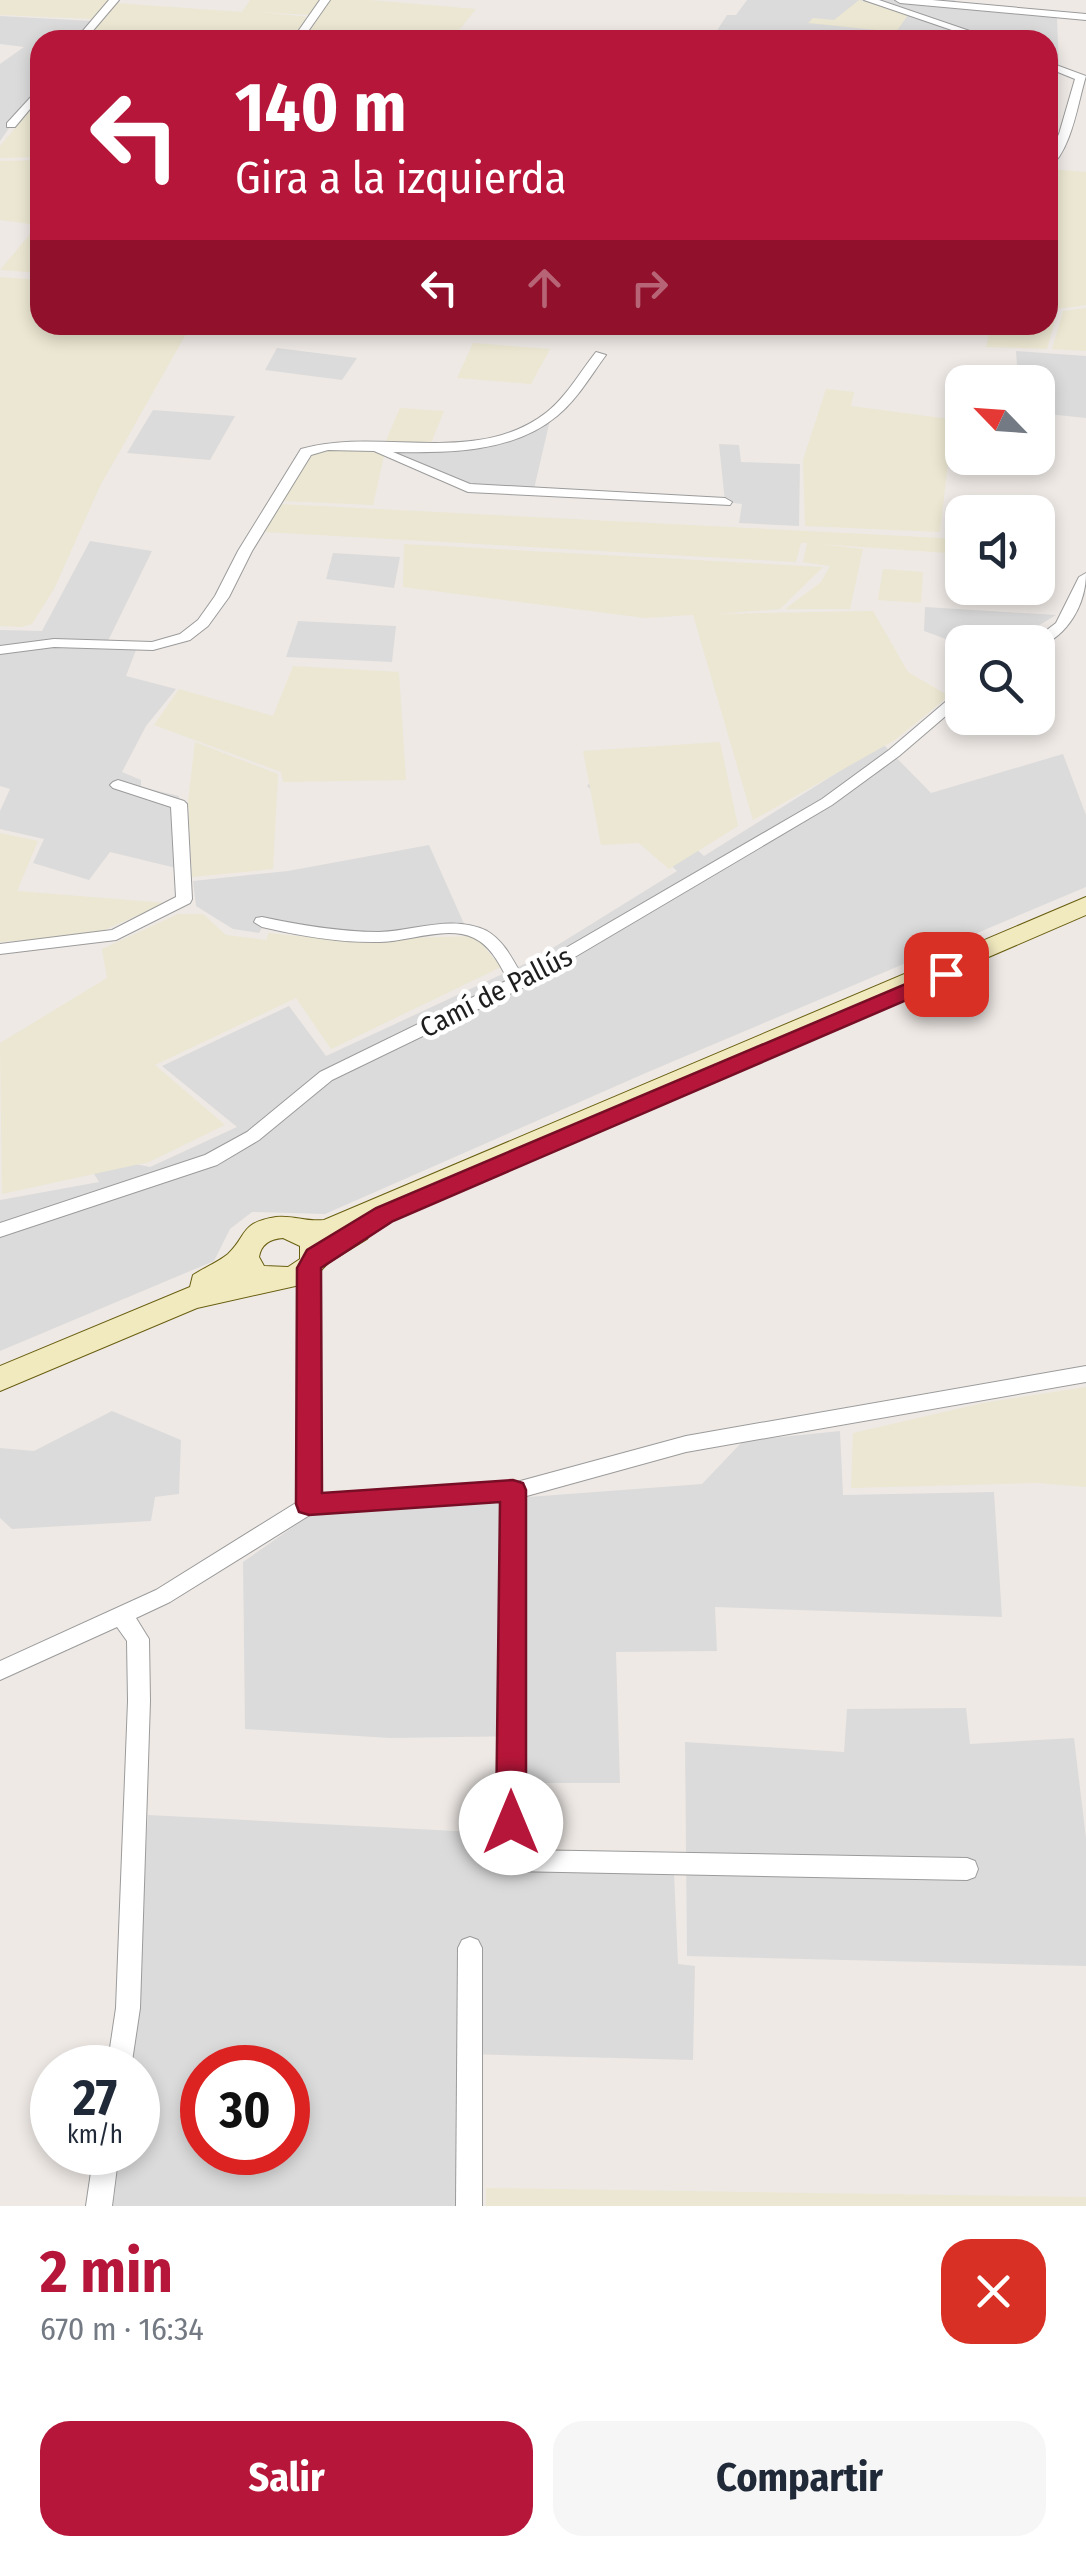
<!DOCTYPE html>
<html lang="es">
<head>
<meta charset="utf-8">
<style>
	:root { --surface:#fff; --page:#f6f6f7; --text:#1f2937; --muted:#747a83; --accent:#b61639 }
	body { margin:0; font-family:"Fira Sans Condensed",sans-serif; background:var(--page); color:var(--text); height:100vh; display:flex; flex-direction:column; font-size:38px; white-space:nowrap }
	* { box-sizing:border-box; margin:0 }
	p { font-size:32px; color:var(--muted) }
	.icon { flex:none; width:55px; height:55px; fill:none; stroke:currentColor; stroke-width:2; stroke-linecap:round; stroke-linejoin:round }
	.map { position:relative; height:2206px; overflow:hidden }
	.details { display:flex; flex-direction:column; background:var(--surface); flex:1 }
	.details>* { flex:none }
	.guide { position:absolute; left:30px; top:30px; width:1028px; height:305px; border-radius:30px; box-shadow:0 5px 15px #0003; background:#b61639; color:#fff; overflow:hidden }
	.needle { width:65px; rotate:295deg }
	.fabs { position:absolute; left:945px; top:365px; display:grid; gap:20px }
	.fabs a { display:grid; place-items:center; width:110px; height:110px; border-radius:20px; background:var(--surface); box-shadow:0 5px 15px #0003; font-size:50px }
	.speed { position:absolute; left:30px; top:2045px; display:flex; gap:20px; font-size:50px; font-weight:700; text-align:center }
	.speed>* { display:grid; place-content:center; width:130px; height:130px; border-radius:50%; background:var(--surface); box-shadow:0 5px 15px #0003; line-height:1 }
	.speed small { font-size:25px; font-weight:400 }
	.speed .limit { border:15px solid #d22; background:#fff; color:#111 }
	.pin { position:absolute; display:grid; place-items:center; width:85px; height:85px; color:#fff; margin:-42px; border-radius:20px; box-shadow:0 5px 15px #0006 }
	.me { position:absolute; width:110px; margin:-55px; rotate:0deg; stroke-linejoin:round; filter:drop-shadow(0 0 8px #0008) }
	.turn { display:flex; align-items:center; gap:35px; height:210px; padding:0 40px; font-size:45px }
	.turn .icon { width:130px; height:130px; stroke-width:2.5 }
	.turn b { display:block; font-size:70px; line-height:85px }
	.lanes { display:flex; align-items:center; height:95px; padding:0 40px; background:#0003; justify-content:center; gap:50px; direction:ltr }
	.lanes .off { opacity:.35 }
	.round { display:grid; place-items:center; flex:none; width:105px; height:105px; border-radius:30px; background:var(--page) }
	.summary { display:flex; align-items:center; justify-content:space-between; height:170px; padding:0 40px }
	h1 { font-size:60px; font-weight:700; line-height:75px; color:var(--accent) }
	.cta { display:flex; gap:20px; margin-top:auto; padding:20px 40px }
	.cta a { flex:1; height:115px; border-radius:30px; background:var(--accent); color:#fff; font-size:40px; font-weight:700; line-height:115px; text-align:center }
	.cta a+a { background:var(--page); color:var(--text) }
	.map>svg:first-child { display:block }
	.residential { fill:#dcdbdb; fill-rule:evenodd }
	.farmland { fill:#ebe7d2 }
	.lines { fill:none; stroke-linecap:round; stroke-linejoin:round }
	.minor-casing { stroke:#9b9b9b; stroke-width:2 }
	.secondary-casing { stroke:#695f11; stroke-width:2 }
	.minor { fill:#fff; fill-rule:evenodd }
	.secondary { fill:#f2eabf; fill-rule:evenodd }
	.route { fill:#b61639; stroke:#760e25; stroke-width:2.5 }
	.labels { text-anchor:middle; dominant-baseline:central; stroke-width:9; stroke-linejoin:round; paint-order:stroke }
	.street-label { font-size:28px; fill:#1e1e1e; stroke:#fff }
</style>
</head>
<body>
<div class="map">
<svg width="1086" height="2206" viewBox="0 0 1086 2206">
	<rect width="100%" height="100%" fill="#eee9e5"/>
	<!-- residential -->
	<g class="residential">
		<path d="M747,0H955L954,5L1057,18L1059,68L1048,66V40H711L727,15H736Z"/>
		<path d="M0,16L92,21L75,40H40V84L0,141V64L24,47L0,44Z"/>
		<path d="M277,348L357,358L342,380L265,370Z"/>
		<path d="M1016,351L1086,356V418L1038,413V382H1018Z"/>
		<path d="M153,410L235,416L210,460L127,453Z"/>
		<path d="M550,420L534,489L476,486L385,449L476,446Z"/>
		<path d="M719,444L739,445L741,462L800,464L799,526L739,523L742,504L725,502Z"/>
		<path d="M90,541L152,551L104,649L136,650L126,676L176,689L146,726L122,772L141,780V787L179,796L176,868L110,852L89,880L33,863L44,839L0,829V811L10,789L0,786V630L42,631Z"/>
		<path d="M333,553L400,557L394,588L326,579Z"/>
		<path d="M925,607L1056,615L1012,642L962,645L924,631Z"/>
		<path d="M298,621L396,626L392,662L286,657Z"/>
		<path d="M883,744L931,793L1063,754L1086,815V887L648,1072L325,1214L252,1212L230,1229L214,1261L0,1351V1200L99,1182L72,1138L111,1159L150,1167L237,1127L162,1066L289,1006L326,1056L535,959L677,871L587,786L604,766L704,856Z"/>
		<path d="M429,845L465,926L377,935L264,924L259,933L233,929L196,906L193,881L288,871Z"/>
		<path d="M112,1411L181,1440L179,1494L155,1497L151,1521L12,1529L0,1518V1448L34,1451Z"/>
		<path d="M840,1431L843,1495L994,1492L1002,1617L715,1607L717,1651L616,1652L620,1783H526L527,1736L390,1738L245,1729L243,1562L313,1513L702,1484L743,1441Z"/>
		<path d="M966,1708L970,1744L1074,1738L1086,1838V1966L687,1956L685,1742L844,1752L847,1709Z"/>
		<path d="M148,1815L494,1833L498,1868L674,1872L678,1964L695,1966L693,2060L465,2054L462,2206H113L120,2153L138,2152V2068L132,2067ZM202,2068H288V2152H202Z"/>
	</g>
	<!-- farmland -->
	<g class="farmland">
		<path d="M0,0H110L93,19L0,15Z"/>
		<path d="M250,0H320L310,15L248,11L310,17L292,40H86L116,3L242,12Z"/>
		<path d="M330,0H369L476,9L451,40H301Z"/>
		<path d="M859,0L908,15L896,32L808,23L813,18L834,20Z"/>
		<path d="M40,99V157L0,158V146Z"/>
		<path d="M40,160V273L0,270L38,225L0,220V161Z"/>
		<path d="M1048,169L1086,172V305L1058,309L1047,349L986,347L991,325H1048V261H1063L1048,259Z"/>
		<path d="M0,277L40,280V325H191L100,486L55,587L32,624L21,627L0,626Z"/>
		<path d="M1086,308V351L1052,349L1063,311Z"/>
		<path d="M473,343L550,349L531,384L457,378Z"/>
		<path d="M826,389L854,392L851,406L957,420L950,445L940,532L805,526L803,460Z"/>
		<path d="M400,408L444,411L431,443H385Z"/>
		<path d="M321,449L368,450L384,456L373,505L282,501L309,454Z"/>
		<path d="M280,504L962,539V554L819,544L863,549L850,609H785L821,582L830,566L803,562L807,543H801L796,562L265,532Z"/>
		<path d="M404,544L823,567L780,609L716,614L873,611L908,672L949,696L895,740L753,820L693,615L645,618L403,587Z"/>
		<path d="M883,569L923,572L921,603L878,600Z"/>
		<path d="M293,666L399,672L406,780L283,782L281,772L154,725L179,689L273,716Z"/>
		<path d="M195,742L278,774L273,869L192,877L188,801Z"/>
		<path d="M720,742L738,826L669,869L639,843L601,845L583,751Z"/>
		<path d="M0,833L38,841L17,891L166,903L93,935L0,942Z"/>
		<path d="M178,914H203L226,935L267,940L268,933L337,940L475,936L501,967L331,1049L296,998L155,1065L225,1125L149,1162L2,1194L0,1043L107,978L102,949Z"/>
		<path d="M1086,1387V1487L1037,1483L851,1488L853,1433L983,1403Z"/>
		<path d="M486,2188L1086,2197V2206H486Z"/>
	</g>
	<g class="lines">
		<!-- minor casing -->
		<g class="minor-casing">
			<g id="minor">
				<path d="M109,0H119L85,40H75Z"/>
				<path d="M320,0H330L302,40H292Z"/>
				<path d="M864,0H879L996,40H981Z"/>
				<path d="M895,0H932L1086,14V20L900,3Z"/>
				<path d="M1048,62L1086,76C1078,101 1072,151 1048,169V156L1059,134L1075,79L1048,68Z"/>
				<path d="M40,87V97L15,127H7V123Z"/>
				<path d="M596,352L606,355C591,375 577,400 557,416C513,453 447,453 393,452L470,484L725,498L732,502L730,505L468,492L374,451L328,450L311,455L252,551L229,597L208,626L190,640L153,650L54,647L0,654V646L54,639L152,642L180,634L198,620L215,596L238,551L301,449C381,426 475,468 547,412C567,396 580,372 596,352Z"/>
				<path d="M1086,573C1086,604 1068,636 1038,647V642H1031L1056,623L1079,577Z"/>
				<path d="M962,691V702L899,756L832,805L524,987L332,1080L259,1140L217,1165L0,1237V1223L205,1155L247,1132L320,1072L508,980C500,965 491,946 474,938C446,925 408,942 380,942C340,943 301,936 262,927L254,922L256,918L262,917C300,925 339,932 379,932C414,931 453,914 487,931C503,940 512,958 521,974L822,799L889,750L957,692Z"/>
				<path d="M118,780L184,801L187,804L192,899L190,903L116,940L0,954V944L112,930L176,897L171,807L113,788L110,785L113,782Z"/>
				<path d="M309,1261L316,1263L318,1268L319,1496L513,1483L686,1436L1086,1366V1382L686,1452L523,1497L522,1850L967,1858L975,1861L978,1869L975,1877L967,1880L511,1871L503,1867L500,1860L503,1500L313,1513L170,1602L136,1618L149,1639L150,1701L140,2008L131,2068H107L116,2008L128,1701L127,1641L117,1627L0,1680V1661L156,1590L299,1501L300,1268L302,1263Z"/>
				<path d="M470,1937L478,1940L482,1948V2206H456L458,1948L462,1940Z"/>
				<path d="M94,2152H119L112,2206H86Z"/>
			</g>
		</g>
		<!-- secondary casing -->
		<g class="secondary-casing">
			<path id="secondary" d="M1086,897V915L368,1225L371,1231L367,1239L328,1263L309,1283L197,1308L0,1391V1366L190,1287L193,1275C204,1268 218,1262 228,1254C248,1235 239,1223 276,1217C293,1215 306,1222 324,1220ZM283,1238L300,1246V1259L288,1267L264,1266L259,1257C261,1244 270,1239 283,1238Z"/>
		</g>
		<!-- minor -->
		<use href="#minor" class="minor"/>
		<!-- secondary -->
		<use href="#secondary" class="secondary"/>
	</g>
	<!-- route -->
	<path class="route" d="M946,967L957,974L953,980L393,1221L321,1268L322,1493L513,1480L523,1483L526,1490V1823L521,1832L511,1836L501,1832L496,1823L500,1502L309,1515L299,1512L296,1504L297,1268L307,1250L376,1208Z"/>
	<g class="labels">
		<!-- street labels -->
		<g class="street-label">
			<text transform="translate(496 992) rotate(-27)">Camí de Pallús</text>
		</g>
	</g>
</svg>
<div class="fabs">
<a><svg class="needle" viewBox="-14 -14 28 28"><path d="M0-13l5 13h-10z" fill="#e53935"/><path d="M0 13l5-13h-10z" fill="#747a83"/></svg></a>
<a><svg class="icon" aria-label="sound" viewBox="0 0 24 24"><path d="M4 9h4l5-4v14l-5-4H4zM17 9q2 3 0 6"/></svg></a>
<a><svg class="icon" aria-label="search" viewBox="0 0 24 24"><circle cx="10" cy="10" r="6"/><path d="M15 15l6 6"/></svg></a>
</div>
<div class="speed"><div>27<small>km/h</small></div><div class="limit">30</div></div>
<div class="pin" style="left:946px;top:974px;background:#d93025"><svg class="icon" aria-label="arrive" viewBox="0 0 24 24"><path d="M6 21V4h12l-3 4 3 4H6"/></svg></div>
<svg class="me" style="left:511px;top:1823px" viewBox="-20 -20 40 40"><circle r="19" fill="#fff"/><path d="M0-13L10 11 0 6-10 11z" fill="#b61639"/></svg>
<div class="guide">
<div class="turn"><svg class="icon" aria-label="left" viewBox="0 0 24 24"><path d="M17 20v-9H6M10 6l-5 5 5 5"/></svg><div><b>140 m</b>Gira a la izquierda</div></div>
<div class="lanes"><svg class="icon" aria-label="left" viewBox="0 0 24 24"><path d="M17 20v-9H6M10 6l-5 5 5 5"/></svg><svg class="icon off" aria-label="ahead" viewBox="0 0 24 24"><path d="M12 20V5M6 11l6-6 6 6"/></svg><svg class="icon off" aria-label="right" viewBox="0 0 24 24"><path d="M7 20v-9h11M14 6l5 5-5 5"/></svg></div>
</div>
</div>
<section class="details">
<div class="summary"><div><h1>2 min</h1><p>670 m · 16:34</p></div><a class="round" style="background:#d93025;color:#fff"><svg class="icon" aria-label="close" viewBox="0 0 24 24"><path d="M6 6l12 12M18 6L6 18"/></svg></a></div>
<div class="cta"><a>Salir</a><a>Compartir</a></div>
</section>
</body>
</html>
